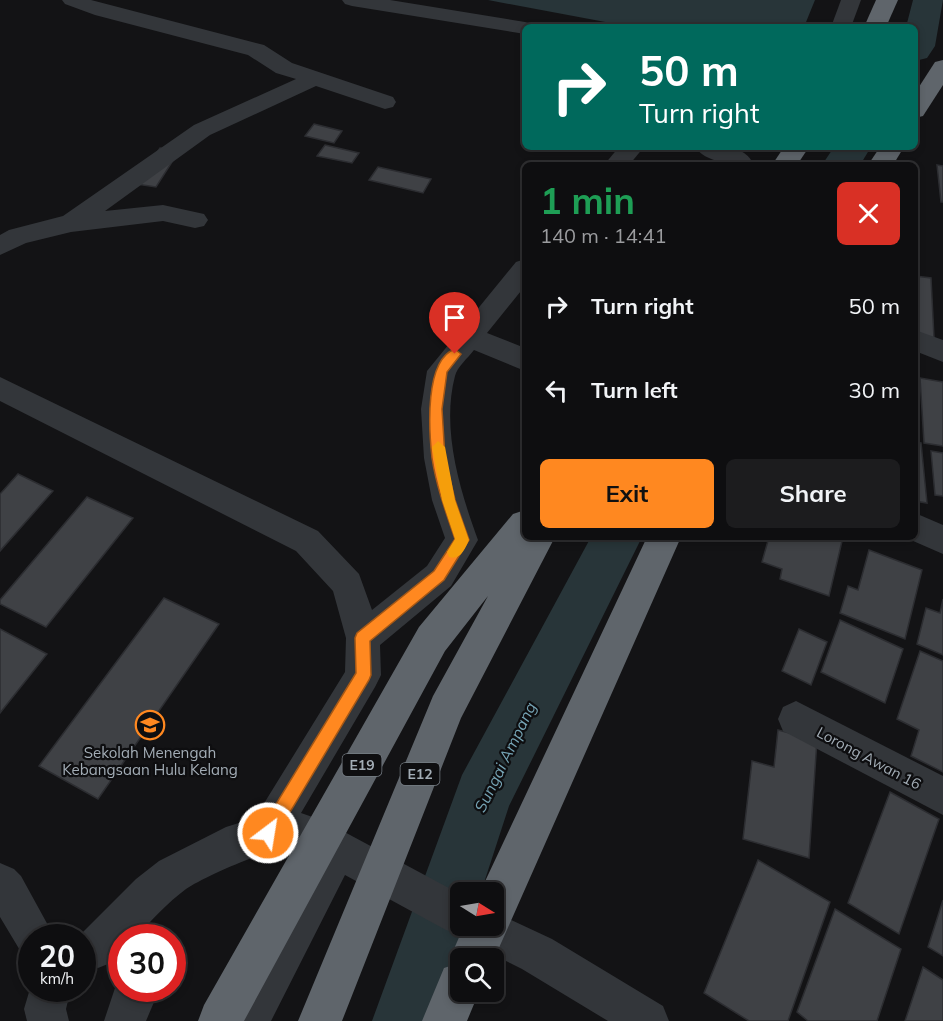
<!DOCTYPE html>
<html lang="en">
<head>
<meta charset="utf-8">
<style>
	:root { --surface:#0e0e10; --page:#1c1c1e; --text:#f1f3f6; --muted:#9b9c9f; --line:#2e2e30; --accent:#ff8820 }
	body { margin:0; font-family:Mulish,sans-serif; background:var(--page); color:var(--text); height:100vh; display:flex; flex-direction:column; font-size:22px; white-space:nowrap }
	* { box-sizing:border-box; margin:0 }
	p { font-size:20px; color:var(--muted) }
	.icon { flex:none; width:33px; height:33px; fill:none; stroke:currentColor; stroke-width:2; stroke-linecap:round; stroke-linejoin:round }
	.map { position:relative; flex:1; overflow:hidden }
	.details { position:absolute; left:522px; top:162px; width:396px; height:378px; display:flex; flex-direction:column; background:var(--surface); border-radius:9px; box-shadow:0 3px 9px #0003,0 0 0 2px var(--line) }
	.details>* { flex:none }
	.hud { position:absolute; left:522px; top:24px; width:396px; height:126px; border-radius:9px; box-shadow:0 3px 9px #0003,0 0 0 2px var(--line); background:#00695c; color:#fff; overflow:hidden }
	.needle { width:39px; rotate:101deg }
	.tools { position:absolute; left:450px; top:882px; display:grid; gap:12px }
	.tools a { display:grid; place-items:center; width:54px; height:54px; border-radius:9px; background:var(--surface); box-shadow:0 3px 9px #0003,0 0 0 2px var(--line); font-size:30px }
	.speed { position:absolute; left:18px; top:924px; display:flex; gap:12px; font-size:30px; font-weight:700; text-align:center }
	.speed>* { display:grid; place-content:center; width:78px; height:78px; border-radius:50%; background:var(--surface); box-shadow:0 3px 9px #0003,0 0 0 2px var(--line); line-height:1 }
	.speed small { font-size:15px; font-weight:400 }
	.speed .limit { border:9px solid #d22; background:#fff; color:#111 }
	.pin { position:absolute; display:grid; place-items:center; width:51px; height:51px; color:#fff; margin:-62px -26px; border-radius:50% 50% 50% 0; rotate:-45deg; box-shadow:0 0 6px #0007 }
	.pin .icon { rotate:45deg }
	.me { position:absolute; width:66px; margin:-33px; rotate:31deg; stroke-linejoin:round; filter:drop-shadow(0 0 4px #0008) }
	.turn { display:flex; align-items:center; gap:21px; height:126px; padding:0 18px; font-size:27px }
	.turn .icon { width:78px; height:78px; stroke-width:2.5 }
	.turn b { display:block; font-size:42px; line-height:51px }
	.round { display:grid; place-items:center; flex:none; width:63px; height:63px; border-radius:9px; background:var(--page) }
	.summary { display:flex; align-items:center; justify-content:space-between; height:102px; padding:0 18px }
	h1 { font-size:36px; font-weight:700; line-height:45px; color:#1e9e55 }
	.primary-button { display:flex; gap:12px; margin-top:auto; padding:12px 18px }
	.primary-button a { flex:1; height:69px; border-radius:9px; background:var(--accent); color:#111; font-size:24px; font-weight:700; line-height:69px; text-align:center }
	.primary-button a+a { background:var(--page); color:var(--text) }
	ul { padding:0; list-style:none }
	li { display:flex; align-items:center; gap:18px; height:84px; padding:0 18px }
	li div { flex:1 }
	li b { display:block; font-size:22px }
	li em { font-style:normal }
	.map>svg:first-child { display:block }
	.water { fill:#283539 }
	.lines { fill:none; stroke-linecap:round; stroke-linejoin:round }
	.river { fill:#283539; fill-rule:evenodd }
	.building { fill:#3f4145; stroke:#2c2d31; stroke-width:1.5 }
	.minor { fill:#33363a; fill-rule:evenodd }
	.highway { fill:#5f656b; fill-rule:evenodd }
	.route { fill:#ff8820; stroke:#a65815; stroke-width:1.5 }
	.slow { fill:#f59e0b }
	.labels { text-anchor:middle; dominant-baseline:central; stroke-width:4.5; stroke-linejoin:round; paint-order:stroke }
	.shield { fill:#0e0e10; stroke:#767d84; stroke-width:1.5 }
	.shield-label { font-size:14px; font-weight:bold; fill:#a3adb6 }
	.poi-label { font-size:15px; fill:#a3adb6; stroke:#0e0e10 }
	.street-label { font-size:15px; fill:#a3adb6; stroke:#0e0e10 }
	.water-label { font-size:16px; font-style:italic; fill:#76a4b5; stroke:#0e0e10 }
</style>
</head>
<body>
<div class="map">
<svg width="943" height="1021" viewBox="0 0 943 1021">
	<rect width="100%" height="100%" fill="#131315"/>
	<!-- water -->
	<path class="water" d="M488,0H815L804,27H632Z"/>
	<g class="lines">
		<!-- river -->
		<g class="river">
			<path d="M913,0H943L935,46L927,58L915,61V27H906Z"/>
			<path d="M834,147H871L860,165H822Z"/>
			<path d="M591,537H642L509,806L481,892H460V926H471L440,1021H372L462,775Z"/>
		</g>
	</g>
	<!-- building -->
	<g class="building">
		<path d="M314,124L342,131L334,143L305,136Z"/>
		<path d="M325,145L359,153L352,163L317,156Z"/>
		<path d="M160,148L179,151L156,187L136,184Z"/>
		<path d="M937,165L943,166V202H941Z"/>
		<path d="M378,167L431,179L423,193L369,180Z"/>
		<path d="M915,276L931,278L934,338L915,334Z"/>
		<path d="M920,378L943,382V446L924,443Z"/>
		<path d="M915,442L921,443L927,503L915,501Z"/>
		<path d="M931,451L943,453V496L935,495Z"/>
		<path d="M18,474L53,491L0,551V494Z"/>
		<path d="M87,497L133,518L46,627L0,604V600Z"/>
		<path d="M769,537L790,539V537H843L829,596L780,579L782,569L762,562Z"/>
		<path d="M869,550L922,570L905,639L840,613L848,586L858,590Z"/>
		<path d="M164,598L219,624L98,799L39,766Z"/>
		<path d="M943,599V655L917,644L926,608L940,613Z"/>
		<path d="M840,620L903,649L885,703L821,672Z"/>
		<path d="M0,629L47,654L0,713Z"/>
		<path d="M799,629L827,642L811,685L782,671Z"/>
		<path d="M920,651L943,661V772L911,756L919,730L897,719Z"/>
		<path d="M778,730L817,740L809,858L743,839L752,761L774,767Z"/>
		<path d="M890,792L939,819L899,934L848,903Z"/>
		<path d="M758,860L830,902L788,1021H749L704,993Z"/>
		<path d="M943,900V956L928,947Z"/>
		<path d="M835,909L901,949L877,1021H808L797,1012Z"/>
		<path d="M923,967L943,980V1021H905Z"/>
	</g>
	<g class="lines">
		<!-- minor -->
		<g class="minor">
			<path d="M62,0H91L264,45L292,63L393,97L396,102L393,107L385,109L316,86L210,135L105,211L163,205L204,214L208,220L204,226L195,228L163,221L71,232L26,243L0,255V235L9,230L63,216L194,125L296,79L276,73L248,55L95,15L65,4Z"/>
			<path d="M342,0H390L525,22L532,24L535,27H525V34L352,6L345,4Z"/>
			<path d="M841,0H861L851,27H831Z"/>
			<path d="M619,147H644L629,165H604Z"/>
			<path d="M695,147C713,147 740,143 751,160L748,165C732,165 705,162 695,147Z"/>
			<path d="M525,259V286L487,333L525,348V371L474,350C468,358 457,367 455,376C441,429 460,491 478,540L451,586L380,645L381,675L375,687L301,813L324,821L460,894V926H494V912L552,939L663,1006L669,1021H608L522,969L465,940L462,935L446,930L345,875L271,1021H227L312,857C305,853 297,849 290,849C270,847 204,877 186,889C167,903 152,920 135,938H122V952L113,962L98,968L83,962L81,938L83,932L136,879L159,861L226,827L255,818L345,672L346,638L333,591L296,551L0,401V377L318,531L359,574L372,610L427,566L445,538L432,500L424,458L421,409L427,371L516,262Z"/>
			<path d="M915,330L943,340V362L915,351Z"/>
			<path d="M915,513L943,525V554L904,537H915Z"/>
			<path d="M796,701L943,776V815L783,731L778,719L783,707Z"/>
			<path d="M0,863L14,869L21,876L55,938H32V957L21,952L0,917Z"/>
			<path d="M120,973L122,988H156L154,1002L146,1021H104Z"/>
			<path d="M32,982V988H71L66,1009L69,1021H27L24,1009Z"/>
		</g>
		<!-- highway -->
		<g class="highway">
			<path d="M876,0H898L886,27H864Z"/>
			<path d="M943,60V85L923,116L915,118V93L935,62Z"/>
			<path d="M784,147H809L797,165H772Z"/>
			<path d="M880,147H904L893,165H868Z"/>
			<path d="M525,510V537H555L461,718L342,1021H298L433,696L488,596L445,651L244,1021H198L204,1005L419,627L513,514Z"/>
			<path d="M647,537H681L494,959L460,958V992H479L467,1021H422L444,968L453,965L450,958L464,926H494V892H480Z"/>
		</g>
	</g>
	<!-- route -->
	<path class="route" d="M455,349L461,354L447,372L442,409L445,458L455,500L469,540L444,580L370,641L371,675L369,680L274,839L268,841L262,839L259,833L262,827L356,673L355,638L357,633L434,571L455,539C446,513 436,485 432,458C429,431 424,360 455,349Z"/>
	<!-- slow -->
	<path class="slow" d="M438,441L445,447L455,500L469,540C465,549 460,561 449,557L447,552L455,539L442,500L432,447Z"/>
	<!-- icons -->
	<defs>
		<g id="school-ring" transform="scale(1.5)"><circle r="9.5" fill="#0e0e10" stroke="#ff8820" stroke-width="1.5"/><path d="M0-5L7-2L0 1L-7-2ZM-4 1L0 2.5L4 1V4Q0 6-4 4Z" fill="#ff8820"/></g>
	</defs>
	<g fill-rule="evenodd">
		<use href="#school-ring" x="150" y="725"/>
	</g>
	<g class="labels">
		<!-- shield labels -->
		<g class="shield">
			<rect x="342.5" y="754" width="39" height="22" rx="4.5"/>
			<rect x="400.5" y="763" width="39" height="22" rx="4.5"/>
		</g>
		<g class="shield-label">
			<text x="362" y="765">E19</text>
			<text x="420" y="774">E12</text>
		</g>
		<!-- poi labels -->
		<g class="poi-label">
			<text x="150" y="752">Sekolah Menengah<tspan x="150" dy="17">Kebangsaan Hulu Kelang</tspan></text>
		</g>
		<!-- street labels -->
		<g class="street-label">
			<text transform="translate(869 758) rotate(28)">Lorong Awan 16</text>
		</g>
		<!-- water labels -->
		<g class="water-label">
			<text transform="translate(505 757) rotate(-64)">Sungai Ampang</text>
		</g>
	</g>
</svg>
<div class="tools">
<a><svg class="needle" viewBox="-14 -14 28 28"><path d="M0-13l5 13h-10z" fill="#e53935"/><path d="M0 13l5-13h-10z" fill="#9b9c9f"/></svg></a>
<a><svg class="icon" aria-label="search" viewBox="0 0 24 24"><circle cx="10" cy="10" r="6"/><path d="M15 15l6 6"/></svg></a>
</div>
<div class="speed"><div>20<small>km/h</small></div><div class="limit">30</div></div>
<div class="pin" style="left:455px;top:354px;background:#d93025"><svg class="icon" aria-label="arrive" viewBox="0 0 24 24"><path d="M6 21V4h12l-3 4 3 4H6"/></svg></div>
<svg class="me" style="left:268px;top:833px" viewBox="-20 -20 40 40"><circle r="17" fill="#ff8820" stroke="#fff" stroke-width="3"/><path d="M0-11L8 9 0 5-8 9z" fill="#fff"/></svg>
<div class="hud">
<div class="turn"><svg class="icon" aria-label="right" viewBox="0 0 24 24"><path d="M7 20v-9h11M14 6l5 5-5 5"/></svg><div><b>50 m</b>Turn right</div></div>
</div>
<section class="details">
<div class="summary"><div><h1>1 min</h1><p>140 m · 14:41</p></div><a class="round" style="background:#d93025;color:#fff"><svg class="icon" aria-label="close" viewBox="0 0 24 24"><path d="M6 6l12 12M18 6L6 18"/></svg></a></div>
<ul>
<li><svg class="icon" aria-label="right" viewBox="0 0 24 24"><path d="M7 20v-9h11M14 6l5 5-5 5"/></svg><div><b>Turn right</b></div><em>50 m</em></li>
<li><svg class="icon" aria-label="left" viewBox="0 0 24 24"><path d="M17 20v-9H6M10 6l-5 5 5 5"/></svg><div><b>Turn left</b></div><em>30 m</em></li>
</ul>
<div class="primary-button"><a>Exit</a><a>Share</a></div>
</section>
</div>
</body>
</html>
